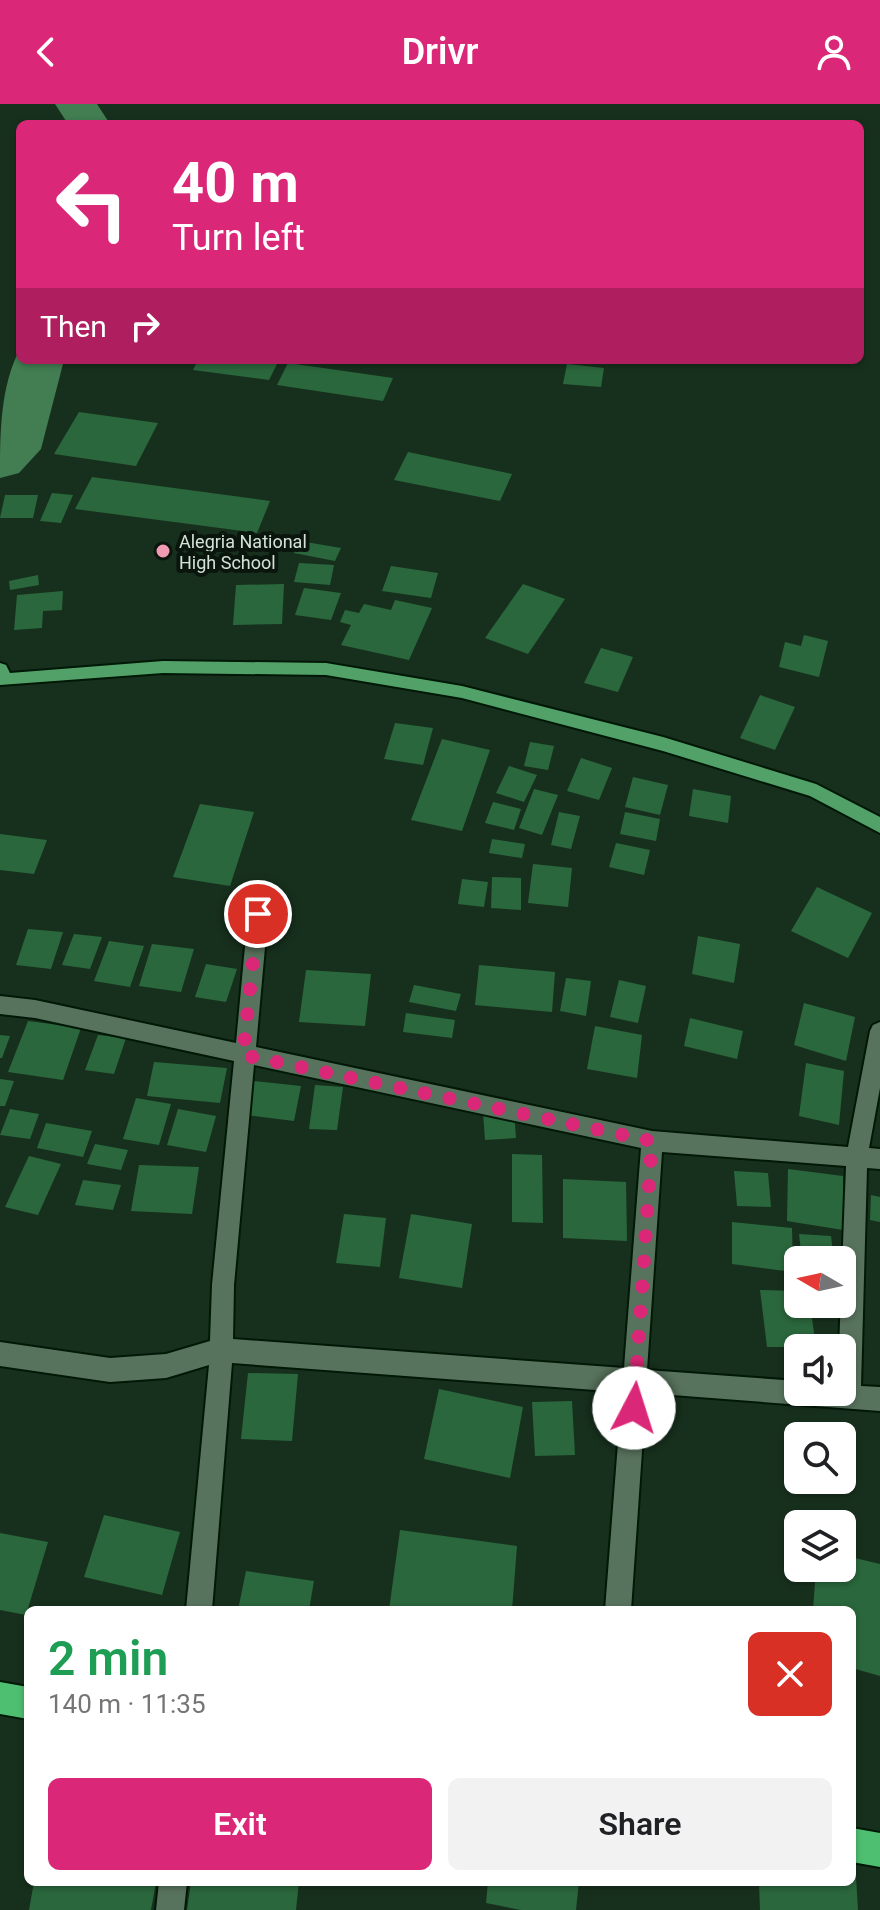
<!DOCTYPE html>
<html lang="en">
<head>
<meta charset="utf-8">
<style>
	:root { --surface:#fff; --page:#f2f2f2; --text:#202124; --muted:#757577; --accent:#db2777 }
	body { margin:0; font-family:Roboto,sans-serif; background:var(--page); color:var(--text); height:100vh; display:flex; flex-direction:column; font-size:30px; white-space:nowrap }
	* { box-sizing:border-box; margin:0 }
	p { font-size:26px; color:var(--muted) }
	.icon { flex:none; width:44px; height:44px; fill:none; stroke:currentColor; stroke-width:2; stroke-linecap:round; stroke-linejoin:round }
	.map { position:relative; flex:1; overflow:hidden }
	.details { position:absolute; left:24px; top:1502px; width:832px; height:280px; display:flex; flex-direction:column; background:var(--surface); border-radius:12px; box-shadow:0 2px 6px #0004 }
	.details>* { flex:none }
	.hud { position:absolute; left:16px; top:16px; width:848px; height:244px; border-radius:12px; box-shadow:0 2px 6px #0004; background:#db2777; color:#fff; overflow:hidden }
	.needle { width:52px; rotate:279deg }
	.fabs { position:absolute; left:784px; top:1142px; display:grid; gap:16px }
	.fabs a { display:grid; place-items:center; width:72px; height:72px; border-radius:12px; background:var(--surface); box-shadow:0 2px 6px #0004; font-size:40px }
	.pin { position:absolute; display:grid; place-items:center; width:68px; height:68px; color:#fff; margin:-34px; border:4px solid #fff; border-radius:50%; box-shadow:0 2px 8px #0007 }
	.me { position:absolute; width:88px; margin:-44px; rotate:5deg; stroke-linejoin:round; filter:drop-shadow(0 0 6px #0008) }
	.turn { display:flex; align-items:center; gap:28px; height:168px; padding:0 24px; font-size:36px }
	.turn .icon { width:104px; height:104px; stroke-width:2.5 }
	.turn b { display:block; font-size:56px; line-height:68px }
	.then { display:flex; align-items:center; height:76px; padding:0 24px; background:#0003; gap:16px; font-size:30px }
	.round { display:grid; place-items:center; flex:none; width:84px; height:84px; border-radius:12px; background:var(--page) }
	.headline { display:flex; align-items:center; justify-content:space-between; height:136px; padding:0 24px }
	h1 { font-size:48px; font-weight:600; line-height:60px; color:#1e9e55 }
	.action { display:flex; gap:16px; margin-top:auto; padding:16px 24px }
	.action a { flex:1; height:92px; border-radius:12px; background:var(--accent); color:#fff; font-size:32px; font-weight:600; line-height:92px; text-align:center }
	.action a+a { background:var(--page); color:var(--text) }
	header { display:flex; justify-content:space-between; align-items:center; height:104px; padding:0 24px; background:var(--accent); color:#fff; font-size:36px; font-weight:600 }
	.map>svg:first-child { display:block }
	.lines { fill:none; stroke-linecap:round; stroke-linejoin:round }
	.river { fill:#427e52; fill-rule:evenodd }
	.building { fill:#2a673c }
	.minor-casing { stroke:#011807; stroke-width:4 }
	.major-casing { stroke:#011807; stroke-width:4 }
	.highway-casing { stroke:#011807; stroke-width:4 }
	.minor { fill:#58735d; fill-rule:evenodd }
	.major { fill:#52a169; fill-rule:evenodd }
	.highway { fill:#4ebf71; fill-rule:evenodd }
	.route { stroke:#db2777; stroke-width:14; stroke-dasharray:0 25.2 }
	.poi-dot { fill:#f19ab3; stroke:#0a150d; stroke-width:3 }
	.labels { text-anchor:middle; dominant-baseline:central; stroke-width:8; stroke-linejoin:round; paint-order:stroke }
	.far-poi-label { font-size:18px; fill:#d3e2d6; stroke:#0a150d; text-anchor:start }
</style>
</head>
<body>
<header><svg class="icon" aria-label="back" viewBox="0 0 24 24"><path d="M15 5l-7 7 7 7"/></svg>Drivr<svg class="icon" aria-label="person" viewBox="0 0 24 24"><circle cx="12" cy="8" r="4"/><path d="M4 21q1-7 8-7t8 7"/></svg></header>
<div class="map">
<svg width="880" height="1806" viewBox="0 0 880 1806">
	<rect width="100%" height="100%" fill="#17301d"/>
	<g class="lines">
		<!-- river -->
		<g class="river">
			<path d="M55,0H97L110,20H68Z"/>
			<path d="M20,245V256H64L41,345L19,369L0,374C0,331 0,282 20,245Z"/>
		</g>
	</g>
	<!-- building -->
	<g class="building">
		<path d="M198,256H279L269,276L193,266Z"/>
		<path d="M288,259L393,274L383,297L277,281Z"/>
		<path d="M567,260L604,264L601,283L563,280Z"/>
		<path d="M79,308L158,319L136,362L54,350Z"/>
		<path d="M408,348L512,370L500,397L394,376Z"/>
		<path d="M92,373L270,397L257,429L75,405Z"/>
		<path d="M52,389L73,391L61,419L40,417Z"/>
		<path d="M5,391H38L33,414H0Z"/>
		<path d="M300,437L341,444L335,457L294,449Z"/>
		<path d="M299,459L334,461L330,481L294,478Z"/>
		<path d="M391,462L438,469L431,494L382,487Z"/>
		<path d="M38,471L39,481L10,486L9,477Z"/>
		<path d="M284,480L282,520L233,521L236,481Z"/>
		<path d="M523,480L565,495L528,550L485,534Z"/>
		<path d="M304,484L341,489L331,516L295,511Z"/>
		<path d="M63,487L62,506L43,507L42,524L14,526L17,491Z"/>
		<path d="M395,496L432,504L409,556L341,541L351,521L340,518L345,506L359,509L364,500L391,506Z"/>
		<path d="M804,531L828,537L819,573L779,563L785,538L801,542Z"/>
		<path d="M601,544L633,553L618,588L584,579Z"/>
		<path d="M760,591L795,603L775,646L740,634Z"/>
		<path d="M395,619L433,624L423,661L384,655Z"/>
		<path d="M442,635L490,646L462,727L411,716Z"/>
		<path d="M530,638L554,642L548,666L524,662Z"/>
		<path d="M581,654L612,664L599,696L567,687Z"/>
		<path d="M509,662L537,671L524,698L496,689Z"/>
		<path d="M633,673L668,681L660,711L625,703Z"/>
		<path d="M534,685L558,691L542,731L519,724Z"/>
		<path d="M693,685L731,692L728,719L689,712Z"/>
		<path d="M493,698L521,705L514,726L485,719Z"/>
		<path d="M200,700L254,708L230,782L173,773Z"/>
		<path d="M559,708L580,712L571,745L551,741Z"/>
		<path d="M625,708L660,715L656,737L620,730Z"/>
		<path d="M0,730L47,736L34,770L0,766Z"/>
		<path d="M492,735L525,740L522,754L489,749Z"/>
		<path d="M616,739L650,746L644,771L609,763Z"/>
		<path d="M533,760L572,764L568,803L528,799Z"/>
		<path d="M492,773L521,774V806L491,804Z"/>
		<path d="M462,775L488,778L484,803L458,800Z"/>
		<path d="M817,783L872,809L848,854L791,827Z"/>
		<path d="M28,825L63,828L51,865L16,861Z"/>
		<path d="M74,830L102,833L90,865L62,861Z"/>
		<path d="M698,832L740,840L734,879L692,870Z"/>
		<path d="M109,837L144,842L130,883L94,877Z"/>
		<path d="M152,840L194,845L181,888L139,882Z"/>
		<path d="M206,860L237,865L226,898L195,893Z"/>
		<path d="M479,861L555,868L552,908L475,901Z"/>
		<path d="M306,866L371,870L365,922L299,918Z"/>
		<path d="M566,874L591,877L586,912L560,907Z"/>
		<path d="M619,876L646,882L638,919L610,913Z"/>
		<path d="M414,881L461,890L456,907L409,898Z"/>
		<path d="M804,899L855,913L846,957L794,941Z"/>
		<path d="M406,909L455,916L452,934L403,928Z"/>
		<path d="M690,914L743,927L737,955L684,942Z"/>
		<path d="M28,917L81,924L63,976L8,968Z"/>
		<path d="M595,922L642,931L637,974L587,965Z"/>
		<path d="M0,931L10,932L2,954H0Z"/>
		<path d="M98,931L126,934L114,970L85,966Z"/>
		<path d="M154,958L227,964L220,999L147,992Z"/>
		<path d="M806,959L844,967L839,1021L799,1012Z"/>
		<path d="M0,975L14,977L5,1002H0Z"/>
		<path d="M254,977L301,982L294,1017L246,1011Z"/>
		<path d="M315,981L343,983L337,1026L309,1025Z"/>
		<path d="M136,994L171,1000L159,1041L123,1035Z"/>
		<path d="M10,1005L39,1010L30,1035L0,1031Z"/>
		<path d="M178,1005L216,1012L206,1048L167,1041Z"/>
		<path d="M514,1007L516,1034L485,1036L483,1009Z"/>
		<path d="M46,1019L92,1027L83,1053L37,1044Z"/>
		<path d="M95,1040L128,1046L121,1066L87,1060Z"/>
		<path d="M512,1050L542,1051L543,1119L512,1118Z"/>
		<path d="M29,1052L61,1060L38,1111L5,1103Z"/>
		<path d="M139,1061L199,1063L192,1110L131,1107Z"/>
		<path d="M788,1065L843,1072V1126L787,1117Z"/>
		<path d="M734,1067L768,1069L771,1103L737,1102Z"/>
		<path d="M563,1075L626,1078L627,1137L563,1134Z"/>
		<path d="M83,1076L121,1081L113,1106L75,1101Z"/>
		<path d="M871,1091L880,1093V1118L870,1116Z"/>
		<path d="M344,1110L386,1114L380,1163L336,1159Z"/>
		<path d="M411,1110L472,1120L462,1184L399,1174Z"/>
		<path d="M732,1118L792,1124L793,1168L732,1160Z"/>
		<path d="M799,1130L831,1132L834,1156H802Z"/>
		<path d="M760,1186L798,1187V1200H810L816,1243H767Z"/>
		<path d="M248,1269L298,1270L292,1337L241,1335Z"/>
		<path d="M439,1285L523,1303L510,1374L424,1355Z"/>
		<path d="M572,1297L575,1351L535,1352L532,1298Z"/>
		<path d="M104,1411L180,1428L162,1491L84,1473Z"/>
		<path d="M400,1426L517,1442L512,1506H389Z"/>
		<path d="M0,1429L48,1438L26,1511L0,1506Z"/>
		<path d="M842,1451L880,1460V1572L852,1564V1506H813L816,1464H842Z"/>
		<path d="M246,1467L314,1477L309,1506H238Z"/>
		<path d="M852,1755L855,1756L858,1806H760L759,1778H852Z"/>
		<path d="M34,1778H156L151,1806H29Z"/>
		<path d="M191,1778H299L296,1806H187Z"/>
		<path d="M488,1778H579L576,1806H521L486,1799Z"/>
	</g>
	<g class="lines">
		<!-- minor casing -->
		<g class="minor-casing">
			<g id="minor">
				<path d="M258,802L265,804L268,810L256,943L652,1027L848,1043L870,927L873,921L880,918V984L869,1044L880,1045V1065L867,1064L861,1282L880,1283V1307L646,1289L631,1506H605L622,1288L232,1259L212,1506H186L209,1261L166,1274L110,1278L0,1262V1238L110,1254L166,1250L210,1237L212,1181L234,957L35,914L0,910V892L35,896L236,939L248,810L251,804ZM254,961L641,1044L624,1264L233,1235L234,1181ZM662,1048L846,1062L839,1244H842V1288H798V1277L647,1266Z"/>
				<path d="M159,1778H187L184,1806H156Z"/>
			</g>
		</g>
		<!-- major casing -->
		<g class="major-casing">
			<path id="major" d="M163,557L326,559L462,582L663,633L816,680L880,713V729L810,692L663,647L462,594L326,571L163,569L0,581V559L6,561L10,569Z"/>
		</g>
		<!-- highway casing -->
		<g class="highway-casing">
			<g id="highway">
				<path d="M0,1578L28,1583V1615L0,1610Z"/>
				<path d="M852,1724L880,1729V1763L852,1758Z"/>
			</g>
		</g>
		<!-- minor -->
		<use href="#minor" class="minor"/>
		<!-- major -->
		<use href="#major" class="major"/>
		<!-- highway -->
		<use href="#highway" class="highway"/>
	</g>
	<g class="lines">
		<!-- route -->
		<path class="route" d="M258,810L243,951L652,1037L634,1304"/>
	</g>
	<!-- markers -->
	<circle class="poi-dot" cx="163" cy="447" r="8"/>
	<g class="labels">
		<!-- far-poi labels -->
		<g class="far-poi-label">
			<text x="179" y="437">Alegria National<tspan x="179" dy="21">High School</tspan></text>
		</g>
	</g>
</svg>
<div class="fabs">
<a><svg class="needle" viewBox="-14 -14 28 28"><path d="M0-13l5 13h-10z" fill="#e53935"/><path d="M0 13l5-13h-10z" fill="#757577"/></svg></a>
<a><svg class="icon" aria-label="sound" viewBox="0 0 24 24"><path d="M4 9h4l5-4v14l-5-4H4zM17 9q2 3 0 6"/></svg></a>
<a><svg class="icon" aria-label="search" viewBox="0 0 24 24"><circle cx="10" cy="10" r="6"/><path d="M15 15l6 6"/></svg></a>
<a><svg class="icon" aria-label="layers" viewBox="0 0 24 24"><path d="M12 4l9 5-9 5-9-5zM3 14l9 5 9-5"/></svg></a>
</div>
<div class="pin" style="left:258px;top:810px;background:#d93025"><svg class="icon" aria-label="arrive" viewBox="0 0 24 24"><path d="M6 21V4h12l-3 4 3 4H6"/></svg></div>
<svg class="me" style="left:634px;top:1304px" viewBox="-20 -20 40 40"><circle r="19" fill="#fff"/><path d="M0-13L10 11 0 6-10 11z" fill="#db2777"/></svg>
<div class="hud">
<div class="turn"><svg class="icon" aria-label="left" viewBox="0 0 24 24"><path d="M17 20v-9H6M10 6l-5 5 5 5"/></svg><div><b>40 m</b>Turn left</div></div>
<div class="then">Then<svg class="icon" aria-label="right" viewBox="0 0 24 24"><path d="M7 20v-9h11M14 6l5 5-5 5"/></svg></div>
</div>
<section class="details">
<div class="headline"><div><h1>2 min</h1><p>140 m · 11:35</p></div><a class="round" style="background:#d93025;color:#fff"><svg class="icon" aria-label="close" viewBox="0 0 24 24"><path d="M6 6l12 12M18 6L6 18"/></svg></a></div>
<div class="action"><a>Exit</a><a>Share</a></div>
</section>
</div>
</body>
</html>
